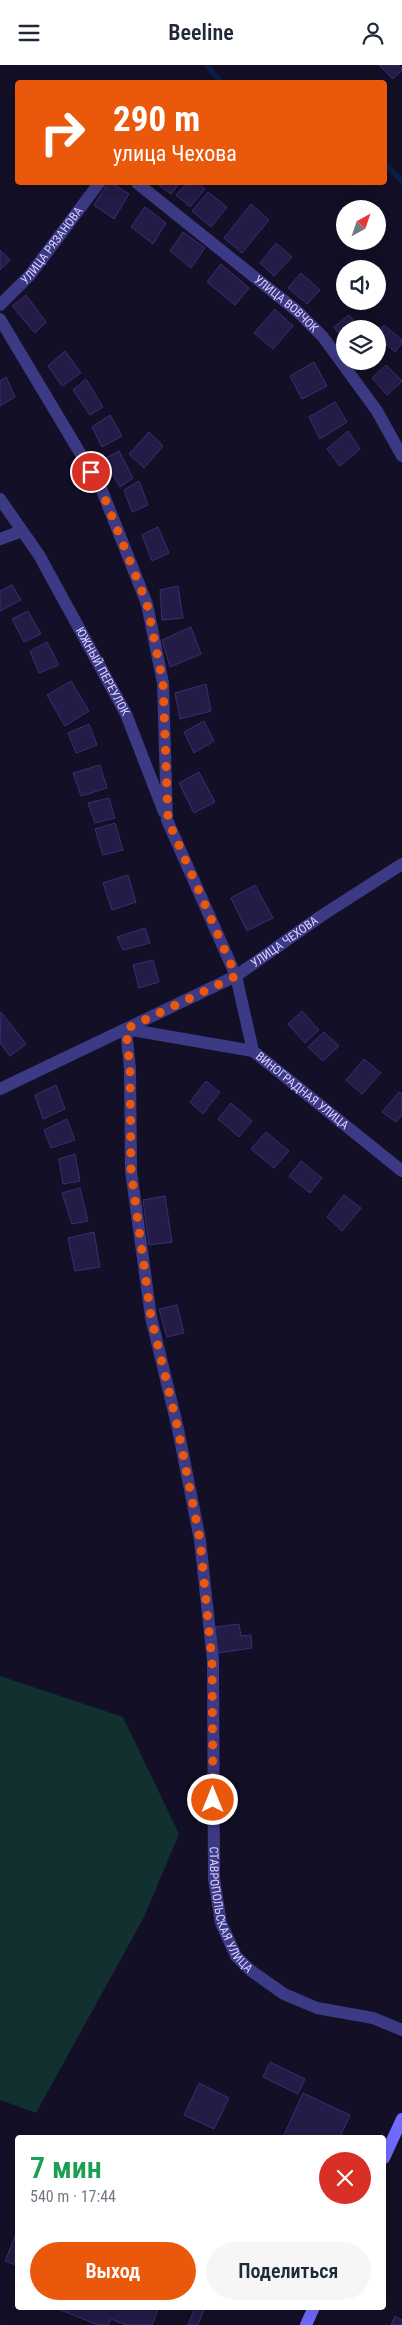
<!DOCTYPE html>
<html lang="ru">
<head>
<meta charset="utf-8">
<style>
	:root { --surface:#fff; --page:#f6f6f7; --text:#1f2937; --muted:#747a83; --accent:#ea580c }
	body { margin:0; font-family:"Roboto Condensed",sans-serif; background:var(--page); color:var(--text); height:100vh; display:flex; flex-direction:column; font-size:19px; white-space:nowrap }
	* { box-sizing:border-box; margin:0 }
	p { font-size:16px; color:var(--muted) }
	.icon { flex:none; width:28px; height:28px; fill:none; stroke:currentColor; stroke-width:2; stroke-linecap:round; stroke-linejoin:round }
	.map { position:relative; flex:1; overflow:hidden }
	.sheet { position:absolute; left:15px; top:2070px; width:371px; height:175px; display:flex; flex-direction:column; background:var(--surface); border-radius:5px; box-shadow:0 5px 20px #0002 }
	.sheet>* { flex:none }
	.banner { position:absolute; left:15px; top:15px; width:372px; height:105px; border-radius:5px; box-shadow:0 5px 20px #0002; background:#ea580c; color:#fff; overflow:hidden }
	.needle { width:32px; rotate:40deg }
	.controls { position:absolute; left:336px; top:135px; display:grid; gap:10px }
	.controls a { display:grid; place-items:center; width:50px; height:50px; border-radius:50%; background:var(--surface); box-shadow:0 5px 20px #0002; font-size:25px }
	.pin { position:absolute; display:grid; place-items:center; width:42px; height:42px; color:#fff; margin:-21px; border:2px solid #fff; border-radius:50%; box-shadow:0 1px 5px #0007 }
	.me { position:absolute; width:55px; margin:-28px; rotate:0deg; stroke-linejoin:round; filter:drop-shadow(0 0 4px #0008) }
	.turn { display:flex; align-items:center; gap:18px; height:105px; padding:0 15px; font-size:22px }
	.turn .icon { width:65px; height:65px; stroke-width:2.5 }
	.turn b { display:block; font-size:35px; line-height:42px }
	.round { display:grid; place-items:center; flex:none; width:52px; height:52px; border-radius:26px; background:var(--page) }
	.headline { display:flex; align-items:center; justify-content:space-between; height:85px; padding:0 15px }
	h1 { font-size:30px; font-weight:600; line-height:38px; color:#1e9e55 }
	.cta { display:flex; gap:10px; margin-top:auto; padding:10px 15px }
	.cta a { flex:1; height:58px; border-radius:30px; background:var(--accent); color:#fff; font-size:20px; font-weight:600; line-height:58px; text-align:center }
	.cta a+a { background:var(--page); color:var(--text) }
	header { display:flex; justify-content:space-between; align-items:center; height:65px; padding:0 15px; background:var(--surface); font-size:22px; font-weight:600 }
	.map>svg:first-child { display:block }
	.green { fill:#12302f }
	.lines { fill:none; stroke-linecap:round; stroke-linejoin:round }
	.stream { stroke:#0a1f44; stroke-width:5.5 }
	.building { fill:#241b47; stroke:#3b2d73 }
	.minor { stroke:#3d3a85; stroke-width:12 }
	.secondary { stroke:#6f6bff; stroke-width:12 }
	.route { stroke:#ea580c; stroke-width:9; stroke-dasharray:0 16.2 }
	.labels { text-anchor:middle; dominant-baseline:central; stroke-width:5; stroke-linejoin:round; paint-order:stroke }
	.street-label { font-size:12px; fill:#d9d4ff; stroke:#130f26 }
</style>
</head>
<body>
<header><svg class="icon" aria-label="menu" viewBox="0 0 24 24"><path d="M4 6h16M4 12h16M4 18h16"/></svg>Beeline<svg class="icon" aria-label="person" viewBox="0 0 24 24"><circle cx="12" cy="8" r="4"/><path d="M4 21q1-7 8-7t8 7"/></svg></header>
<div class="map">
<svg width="402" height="2260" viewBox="0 0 402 2260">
	<rect width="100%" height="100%" fill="#130f26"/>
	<!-- green -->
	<path class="green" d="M0,1611L123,1652L179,1769L144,1852L36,2048L0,2035Z"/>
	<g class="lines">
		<!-- stream -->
		<g class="stream">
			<path d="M207,0L221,18"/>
			<path d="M385,99L402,116"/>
		</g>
	</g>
	<!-- building -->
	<g class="building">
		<path d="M379,0H399L402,5L393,14Z"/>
		<path d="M108,118H112L129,129L114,154L94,140Z"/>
		<path d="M156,118H180L171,129Z"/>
		<path d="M187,118H198L205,124L190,142L176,130Z"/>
		<path d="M208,127L227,142L211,162L192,146Z"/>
		<path d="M251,139L269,155L242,188L224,173Z"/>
		<path d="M145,142L166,158L153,179L131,162Z"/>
		<path d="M183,167L205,183L191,203L170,186Z"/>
		<path d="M276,178L292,192L274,211L260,198Z"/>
		<path d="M0,185L10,195L0,205Z"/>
		<path d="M221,199L249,223L235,240L207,217Z"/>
		<path d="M301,208L320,225L307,239L288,223Z"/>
		<path d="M26,230L46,257L35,268L12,241Z"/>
		<path d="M275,244L293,261L273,284L254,268Z"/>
		<path d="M349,250L360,264H345V276L334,262Z"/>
		<path d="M384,260L402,275V278L395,287L378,272V268Z"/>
		<path d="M65,286L81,308L62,321L48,301Z"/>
		<path d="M314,297L327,321L302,334L290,311Z"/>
		<path d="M386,300L402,316L387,330L372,313Z"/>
		<path d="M6,312L15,332L0,341V316Z"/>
		<path d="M86,314L103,342L90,350L73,325Z"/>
		<path d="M335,337L347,357L320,374L309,352Z"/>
		<path d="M110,350L122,371L102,382L92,362Z"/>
		<path d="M348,366L360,384L340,401L327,384Z"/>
		<path d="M149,367L163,381L144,403L129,389Z"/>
		<path d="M119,386L133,413L120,422L104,394Z"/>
		<path d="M139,416L148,440L132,447L124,425Z"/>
		<path d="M158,462L169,488L152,496L142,470Z"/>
		<path d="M12,520L21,535L0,546V526Z"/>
		<path d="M178,521L183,553L162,555L160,525Z"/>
		<path d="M28,546L41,569L24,577L12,554Z"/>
		<path d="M191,562L201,589L170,602L162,575Z"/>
		<path d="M47,577L59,600L39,608L30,586Z"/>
		<path d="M71,616L89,646L65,661L47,630Z"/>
		<path d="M206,619L211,646L180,654L175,628Z"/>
		<path d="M204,656L214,676L194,688L184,667Z"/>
		<path d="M89,659L97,680L76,688L68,668Z"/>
		<path d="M100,700L107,723L81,731L73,708Z"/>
		<path d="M199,707L215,737L194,748L179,718Z"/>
		<path d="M109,733L115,753L95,758L88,738Z"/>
		<path d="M115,758L123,785L103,790L95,764Z"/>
		<path d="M128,810L136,837L112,845L103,818Z"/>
		<path d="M255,820L273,853L247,866L231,833Z"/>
		<path d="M145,863L150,878L123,885L117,872Z"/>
		<path d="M153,895L159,917L139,923L133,900Z"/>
		<path d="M302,946L319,965L305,978L288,959Z"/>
		<path d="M1,947L26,979L10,991L0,978Z"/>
		<path d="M324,967L339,981L323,996L308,982Z"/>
		<path d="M364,994L381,1008L362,1029L346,1015Z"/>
		<path d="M206,1016L220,1027L203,1049L190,1037Z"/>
		<path d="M56,1020L65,1044L43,1054L35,1030Z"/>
		<path d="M399,1027L402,1029V1050L396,1057L382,1047Z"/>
		<path d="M231,1038L252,1056L239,1072L218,1054Z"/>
		<path d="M67,1054L75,1075L51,1083L44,1065Z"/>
		<path d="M266,1067L289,1086L274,1103L251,1084Z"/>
		<path d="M75,1089L80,1116L63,1119L59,1094Z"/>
		<path d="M301,1096L322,1113L310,1128L289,1111Z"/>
		<path d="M80,1123L88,1156L72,1159L62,1128Z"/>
		<path d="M344,1130L361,1143L342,1166L327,1152Z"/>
		<path d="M165,1131L172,1177L149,1180L143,1135Z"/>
		<path d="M94,1167L100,1202L75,1206L68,1173Z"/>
		<path d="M177,1240L184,1268L167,1272L159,1244Z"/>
		<path d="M239,1559L241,1571L251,1570L252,1583L218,1588L215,1562Z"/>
		<path d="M270,1997L305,2014L298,2029L263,2012Z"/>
		<path d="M199,2018L229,2033L214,2064L184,2050Z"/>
		<path d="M303,2028L350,2050L340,2072H283Z"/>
		<path d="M18,2164V2201L5,2196Z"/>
		<path d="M53,2242H159L152,2260H126L111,2254L108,2260H98Z"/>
		<path d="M195,2242H205L198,2260H188Z"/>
		<path d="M395,2251L402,2255V2260H391Z"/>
	</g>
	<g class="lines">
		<!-- minor -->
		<g class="minor">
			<path id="s1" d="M137,118L297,246L323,272L377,346L402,391"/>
			<path id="s2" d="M0,240L30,210L99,118"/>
			<path id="s3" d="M0,254L101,423L147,539L163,618L167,755L236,911L253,986L402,1106"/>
			<path id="s4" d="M0,434L39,490L126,649L164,747"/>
			<path d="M0,474L22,466"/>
			<path id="s5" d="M253,986L126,964L130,1004L131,1106L151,1252L178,1364L200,1475L213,1596L214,1814L221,1858L236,1891L250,1905L284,1929L317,1943L373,1953L402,1965"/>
			<path id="s6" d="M0,1024L236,911L321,851L402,799"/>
		</g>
		<!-- secondary -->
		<g class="secondary">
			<path d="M384,2093L402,2054"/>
			<path d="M306,2260L314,2242"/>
		</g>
	</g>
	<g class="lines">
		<!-- route -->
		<path class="route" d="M91,407L101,424L147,539L163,618L168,755L236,911L126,964L130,1004L131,1106L151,1252L178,1364L200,1475L212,1596L213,1735"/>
	</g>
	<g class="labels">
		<!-- street labels -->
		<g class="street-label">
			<text stroke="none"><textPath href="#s2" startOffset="79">УЛИЦА РЯЗАНОВА</textPath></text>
			<text stroke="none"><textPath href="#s1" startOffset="192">УЛИЦА ВОВЧОК</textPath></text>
			<text stroke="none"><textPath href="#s4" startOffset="201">ЮЖНЫЙ ПЕРЕУЛОК</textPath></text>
			<text stroke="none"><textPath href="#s6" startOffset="321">УЛИЦА ЧЕХОВА</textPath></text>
			<text stroke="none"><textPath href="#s3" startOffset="850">ВИНОГРАДНАЯ УЛИЦА</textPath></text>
			<text stroke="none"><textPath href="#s5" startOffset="1021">СТАВРОПОЛЬСКАЯ УЛИЦА</textPath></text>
		</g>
	</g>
</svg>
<div class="controls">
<a><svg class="needle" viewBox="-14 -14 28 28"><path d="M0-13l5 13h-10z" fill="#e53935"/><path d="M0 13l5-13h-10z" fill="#747a83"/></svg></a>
<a><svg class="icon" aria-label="sound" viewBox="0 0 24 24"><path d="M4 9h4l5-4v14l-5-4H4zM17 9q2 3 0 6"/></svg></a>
<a><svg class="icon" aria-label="layers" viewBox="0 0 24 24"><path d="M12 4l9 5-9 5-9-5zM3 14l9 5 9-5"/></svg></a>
</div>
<div class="pin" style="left:91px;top:407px;background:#d93025"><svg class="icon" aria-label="arrive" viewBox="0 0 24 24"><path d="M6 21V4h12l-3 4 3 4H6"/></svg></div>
<svg class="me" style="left:213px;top:1735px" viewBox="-20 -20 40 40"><circle r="17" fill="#ea580c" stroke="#fff" stroke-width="3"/><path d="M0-11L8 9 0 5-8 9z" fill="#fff"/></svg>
<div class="banner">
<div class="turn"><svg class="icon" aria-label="right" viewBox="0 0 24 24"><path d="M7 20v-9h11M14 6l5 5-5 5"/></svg><div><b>290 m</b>улица Чехова</div></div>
</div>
<section class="sheet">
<div class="headline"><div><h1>7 мин</h1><p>540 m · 17:44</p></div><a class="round" style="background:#d93025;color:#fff"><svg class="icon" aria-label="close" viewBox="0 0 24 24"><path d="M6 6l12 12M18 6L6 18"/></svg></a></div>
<div class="cta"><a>Выход</a><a>Поделиться</a></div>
</section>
</div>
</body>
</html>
